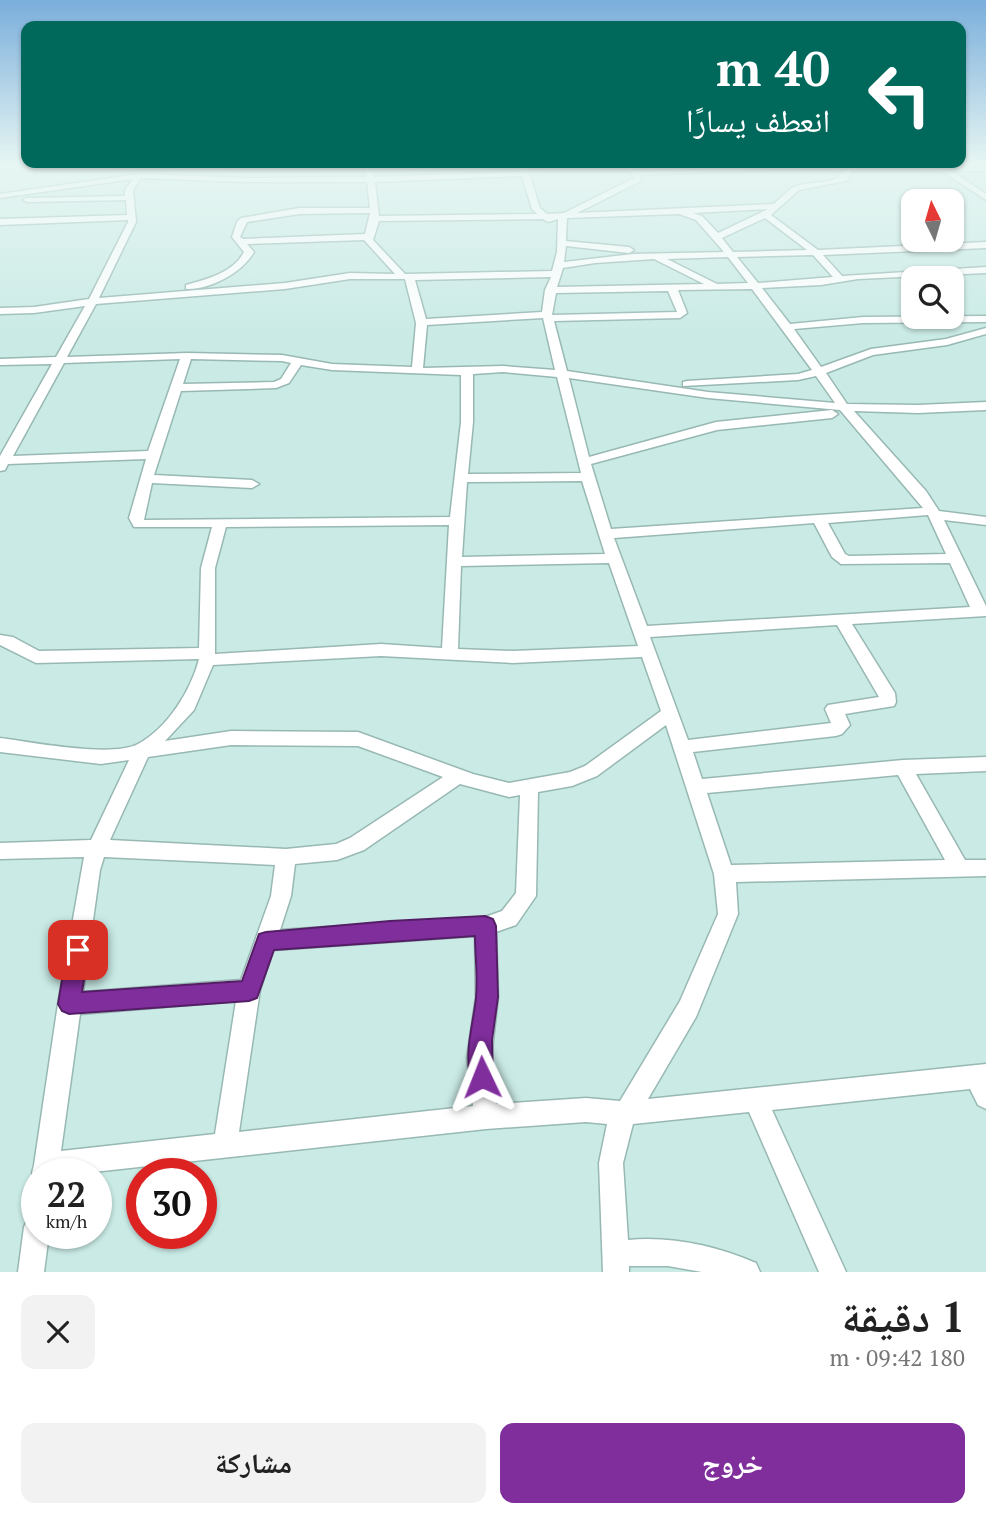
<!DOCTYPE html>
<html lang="ar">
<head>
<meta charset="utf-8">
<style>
	:root { --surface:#fff; --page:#f2f2f2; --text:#222; --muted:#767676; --accent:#812e9d }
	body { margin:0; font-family:"PT Serif","Noto Naskh Arabic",serif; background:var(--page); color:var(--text); direction:rtl; height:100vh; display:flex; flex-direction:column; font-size:26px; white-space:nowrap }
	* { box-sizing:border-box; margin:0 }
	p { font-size:23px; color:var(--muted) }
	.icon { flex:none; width:38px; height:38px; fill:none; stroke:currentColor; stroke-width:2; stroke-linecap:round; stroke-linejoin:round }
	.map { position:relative; height:1272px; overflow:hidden; direction:ltr }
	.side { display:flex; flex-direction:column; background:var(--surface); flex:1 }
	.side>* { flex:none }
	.top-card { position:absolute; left:21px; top:21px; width:945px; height:147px; border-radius:14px; box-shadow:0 2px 5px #0004; direction:rtl; background:#00695c; color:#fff; overflow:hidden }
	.needle { width:46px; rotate:355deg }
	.controls { position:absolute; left:901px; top:189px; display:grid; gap:14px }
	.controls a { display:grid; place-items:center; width:63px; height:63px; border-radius:14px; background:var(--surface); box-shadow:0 2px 5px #0004; font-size:35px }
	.speed { position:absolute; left:21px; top:1158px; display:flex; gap:14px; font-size:35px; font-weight:700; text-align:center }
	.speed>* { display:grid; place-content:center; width:91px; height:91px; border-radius:50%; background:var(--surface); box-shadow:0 2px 5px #0004; line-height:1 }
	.speed small { font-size:18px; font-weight:400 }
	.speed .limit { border:10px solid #d22; background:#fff; color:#111 }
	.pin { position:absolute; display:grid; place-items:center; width:60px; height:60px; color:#fff; margin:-30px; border-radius:14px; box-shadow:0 4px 10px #0006 }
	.me { position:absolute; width:77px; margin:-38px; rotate:358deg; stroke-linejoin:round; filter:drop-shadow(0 0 5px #0008) }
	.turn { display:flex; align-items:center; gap:24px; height:147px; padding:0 21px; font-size:32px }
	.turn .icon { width:91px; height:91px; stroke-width:2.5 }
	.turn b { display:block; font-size:49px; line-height:60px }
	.round { display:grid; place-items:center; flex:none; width:74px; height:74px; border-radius:14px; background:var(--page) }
	.summary { display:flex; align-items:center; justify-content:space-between; height:119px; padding:0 21px }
	h1 { font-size:42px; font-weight:800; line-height:52px }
	.primary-button { display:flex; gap:14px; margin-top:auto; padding:14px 21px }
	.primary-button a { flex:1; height:80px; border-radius:14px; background:var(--accent); color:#fff; font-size:28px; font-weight:800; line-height:80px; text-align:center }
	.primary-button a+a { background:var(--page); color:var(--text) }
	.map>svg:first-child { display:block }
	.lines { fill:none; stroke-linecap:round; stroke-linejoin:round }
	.minor-casing { stroke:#98b8b3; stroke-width:3 }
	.minor { fill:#fff; fill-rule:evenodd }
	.route { fill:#812e9d; stroke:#541e66; stroke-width:2 }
</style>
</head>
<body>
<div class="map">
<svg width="986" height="1272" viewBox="0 0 986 1272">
	<rect width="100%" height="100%" fill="#c9eae5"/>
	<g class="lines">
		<!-- minor casing -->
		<g class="minor-casing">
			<g id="minor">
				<path d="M364,164H372L374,177L521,172L519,166L522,164H553L528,169L540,208L547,214L564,213L634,178L626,164H634L637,171L792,165L986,167V171H952L986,194V200L942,171L853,170L846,181L799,190L771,215L818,250L986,242V248L823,255L842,276L986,267V273L858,279L821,285L762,288L790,324L863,317L986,316V322L863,323L794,329L821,367L871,349L946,339L986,328V334L947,345L873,355L826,373L847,404L918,405L986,402V410L918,413L854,411L926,491L939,511L986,517V525L944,520L986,606V616L852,624L895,693L896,702L894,706L845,714L850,725L842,734L836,736L693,752L702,779L903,760L986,757V771L916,774L965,860H986V876L736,882L738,914L696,1017L648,1099L986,1064V1109L978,1105L970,1089L772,1110L846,1272H819L749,1112L633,1124L623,1163L628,1240C672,1236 716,1246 756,1263L760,1272H702L668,1266H629V1272H603L599,1163L607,1124L586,1122L486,1129L75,1174H37L36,1182L32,1173L34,1165L58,1004L84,857L0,859V843L91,840L129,760L101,764L0,752V738C31,742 112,758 138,744C168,728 191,690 199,659L36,663L0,645V635L13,637L39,651L199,648L201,568L212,527H134L129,518L146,459L8,464L5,470L0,471V456L52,364L0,365V359L56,357L85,306L34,313L0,314V308L34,307L89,299L128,222V220L0,225V219L127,215L126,200L27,202L23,200L27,198L125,196V190L133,179L0,198V194L139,174L247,178L366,177ZM792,169L845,170C834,186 814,180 797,186C789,188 781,198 774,204L577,213L641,181L640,175ZM522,176L532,209L537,214L379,216L375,182ZM141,178L247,182H367L370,208H299L241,218L237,222L232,237L244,252C233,273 207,279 186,285V289C210,290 242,273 254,252L247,244L364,240L395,274L350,273L285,283L99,298L136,222L133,190ZM768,209L718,233L702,216L693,213ZM370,213L365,234L243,239L240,237L247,222L299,214ZM679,214L696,220L724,252L633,254L564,262L566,246L629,253L634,250L629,247L566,241L567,218ZM765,218L807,250L733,252L722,238ZM543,219L548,222L558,219L557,252L552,271L405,274L373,240L379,221ZM813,255L833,277L758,283L737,257ZM728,257L748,283L717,284L667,259ZM654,259L704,284L557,287L563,268L595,263ZM551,277L545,290L542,312L426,319L415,280ZM350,279H405L416,323L412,367L332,364L282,355L187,353L67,357L96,304L285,289ZM752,289L812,370L798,374L687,381L683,382V386L798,380L816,376L835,403L708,392L567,371L554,321L680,318L687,313L678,290ZM668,291L677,312L552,315L556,293ZM543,318L555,370L503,366L423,368L427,325ZM180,359L148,451L13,456L64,363ZM191,359L282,361L291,363L281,379L274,382L183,384ZM301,365L332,370L461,375V422L450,517L144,520L152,483L252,488L259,484L252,480L154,475L181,391L276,388L289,383ZM503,372L557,377L581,473L468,474L473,422V374ZM569,378L708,398L840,410L923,508L611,529L591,464L717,430L832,418L838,414L832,410L716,422L589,457ZM582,481L605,554L462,557L467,482ZM928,515L946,554L849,556L845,554L828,523ZM814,523L832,557L841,564L950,563L970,607L647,626L614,538ZM449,525L442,648L381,644L215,654V568L226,527ZM609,563L638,646L513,651L458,649L461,566ZM837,625L879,697L828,705L825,709L831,723L688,740L650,637ZM381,656L513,663L642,657L661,711L585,766L570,772L509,783L473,774L358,732L231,731L165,741L194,710L213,665ZM666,725L714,874L718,914L680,1001L620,1101L586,1098L496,1104L491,1058L498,997L496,932L516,925L536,896L538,792L572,786L597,776ZM231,745L358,746L443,777L350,838L336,844L286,849L110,840L148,757ZM898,775L945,860L731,865L707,793ZM460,784L509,797L520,795L516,893L502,911L485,917L280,930L291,896L295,864L337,860L364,850ZM104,857L275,865L271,896L241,980L83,992L100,870ZM475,936L476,997L467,1058L473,1106L239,1132L260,990L273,950ZM236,1001L215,1134L61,1151L80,1014Z"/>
				<path d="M37,1214V1234H49L44,1272H18L24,1227L28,1218Z"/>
			</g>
		</g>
		<!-- minor -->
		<use href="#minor" class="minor"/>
	</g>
	<!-- sky -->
	<linearGradient id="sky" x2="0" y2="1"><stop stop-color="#7aaedb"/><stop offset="0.48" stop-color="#e7f6f3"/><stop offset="1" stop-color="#e7f6f3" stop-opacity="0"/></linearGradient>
	<rect width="986" height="342" fill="url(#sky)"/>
	<!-- route -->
	<path class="route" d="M485,916L493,919L496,926L498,997L492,1040L493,1077L490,1086L482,1089L473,1086C462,1058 473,1026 476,998C478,977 475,956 475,936L274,950L257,998L249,1001L69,1014L62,1011L58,1004L67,950L70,943L78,940L85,943L89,950L82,992L242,981L259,934L266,932L390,921Z"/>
</svg>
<div class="controls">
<a><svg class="needle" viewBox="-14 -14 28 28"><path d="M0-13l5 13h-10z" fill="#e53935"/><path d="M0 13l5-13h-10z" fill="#767676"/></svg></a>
<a><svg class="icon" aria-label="search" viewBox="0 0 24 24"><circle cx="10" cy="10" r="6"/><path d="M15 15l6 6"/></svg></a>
</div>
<div class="speed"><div>22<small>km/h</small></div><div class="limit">30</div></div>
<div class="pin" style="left:78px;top:950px;background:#d93025"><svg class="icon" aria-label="arrive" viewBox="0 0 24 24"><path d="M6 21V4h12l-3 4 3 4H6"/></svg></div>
<svg class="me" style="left:482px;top:1077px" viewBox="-20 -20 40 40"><path d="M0-17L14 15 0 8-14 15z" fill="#812e9d" stroke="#fff" stroke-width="4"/></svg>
<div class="top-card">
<div class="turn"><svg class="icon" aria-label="left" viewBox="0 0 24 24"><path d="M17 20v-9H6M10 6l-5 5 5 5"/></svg><div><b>40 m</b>انعطف يسارًا</div></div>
</div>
</div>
<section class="side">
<div class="summary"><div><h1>1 دقيقة</h1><p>180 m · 09:42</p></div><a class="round"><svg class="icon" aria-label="close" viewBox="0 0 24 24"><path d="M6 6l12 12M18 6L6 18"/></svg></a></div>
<div class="primary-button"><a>خروج</a><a>مشاركة</a></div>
</section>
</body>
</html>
